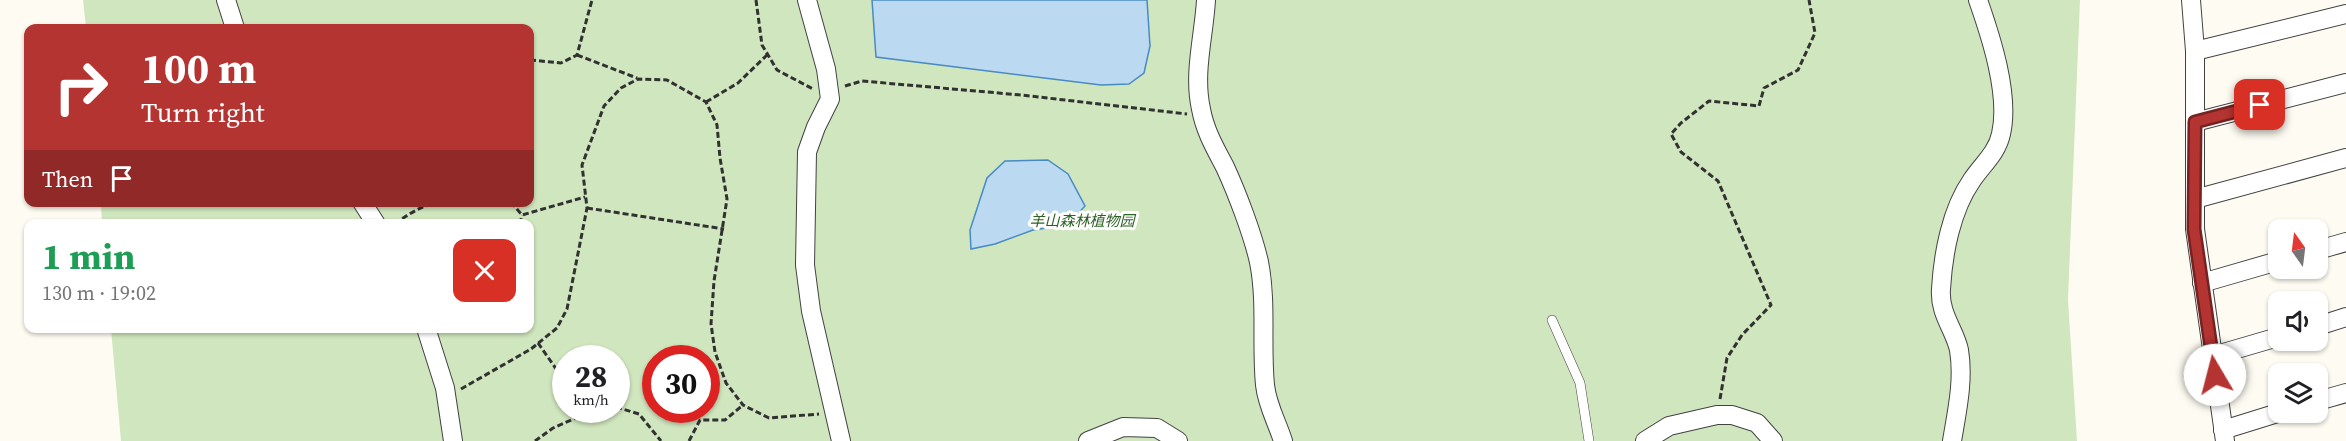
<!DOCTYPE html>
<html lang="en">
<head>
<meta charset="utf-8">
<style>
	:root { --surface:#fff; --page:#f2f2f2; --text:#202124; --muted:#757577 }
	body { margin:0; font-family:"Source Serif 4","Noto Sans SC",serif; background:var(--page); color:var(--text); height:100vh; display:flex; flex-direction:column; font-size:22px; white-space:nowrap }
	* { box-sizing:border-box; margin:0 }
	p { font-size:20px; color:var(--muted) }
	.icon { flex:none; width:33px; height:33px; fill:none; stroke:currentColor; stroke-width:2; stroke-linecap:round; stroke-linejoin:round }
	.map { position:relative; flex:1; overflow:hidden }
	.details { position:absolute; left:24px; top:219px; width:510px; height:114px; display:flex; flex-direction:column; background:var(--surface); border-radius:12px; box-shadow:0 2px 4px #0004 }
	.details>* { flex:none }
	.guide { position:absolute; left:24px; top:24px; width:510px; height:183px; border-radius:12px; box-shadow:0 2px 4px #0004; background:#b43432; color:#fff; overflow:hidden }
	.needle { width:39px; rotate:346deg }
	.buttons { position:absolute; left:2268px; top:219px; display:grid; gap:12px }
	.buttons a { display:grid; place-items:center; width:60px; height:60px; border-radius:12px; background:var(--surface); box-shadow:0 2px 4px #0004; font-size:30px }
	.speed { position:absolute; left:552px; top:345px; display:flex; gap:12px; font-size:30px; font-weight:700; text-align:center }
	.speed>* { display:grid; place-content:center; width:78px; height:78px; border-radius:50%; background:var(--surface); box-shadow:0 2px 4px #0004; line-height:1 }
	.speed small { font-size:15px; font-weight:400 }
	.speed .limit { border:9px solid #d22; background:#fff; color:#111 }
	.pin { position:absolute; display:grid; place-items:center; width:51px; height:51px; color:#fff; margin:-26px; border-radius:12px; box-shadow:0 3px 9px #0006 }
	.me { position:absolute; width:66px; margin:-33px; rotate:352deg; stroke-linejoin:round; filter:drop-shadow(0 0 4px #0008) }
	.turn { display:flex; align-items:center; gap:21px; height:126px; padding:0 18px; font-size:27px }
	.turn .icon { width:78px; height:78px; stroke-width:2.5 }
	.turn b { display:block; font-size:42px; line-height:51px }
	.then { display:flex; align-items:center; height:57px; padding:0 18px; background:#0003; gap:12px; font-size:22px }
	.round { display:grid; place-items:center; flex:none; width:63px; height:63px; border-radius:12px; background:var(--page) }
	.headline { display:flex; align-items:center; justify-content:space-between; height:102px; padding:0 18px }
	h1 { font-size:36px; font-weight:700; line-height:45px; color:#1e9e55 }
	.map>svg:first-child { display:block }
	.green { fill:#d0e6be; fill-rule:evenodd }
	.water { fill:#bbdaf1; stroke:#488ac2; stroke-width:1.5 }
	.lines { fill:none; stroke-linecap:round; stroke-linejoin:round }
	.lane-casing { stroke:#424242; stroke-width:10 }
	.street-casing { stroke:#424242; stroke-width:20 }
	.path { stroke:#313131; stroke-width:3; stroke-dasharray:6 3; stroke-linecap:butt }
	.lane { stroke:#fff; stroke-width:9 }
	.street { stroke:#fff; stroke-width:18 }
	.route-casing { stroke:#752220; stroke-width:15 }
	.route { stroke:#b43432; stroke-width:10 }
	.labels { text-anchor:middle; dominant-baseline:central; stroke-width:6; stroke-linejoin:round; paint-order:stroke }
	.park-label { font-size:15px; font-style:italic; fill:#2d6224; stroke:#fff }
</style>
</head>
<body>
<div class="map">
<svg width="2346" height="441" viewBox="0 0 2346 441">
	<rect width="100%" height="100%" fill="#fefcf2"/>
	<!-- green -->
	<path class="green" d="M83,0H2080L2068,300L2077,441H121L111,329L530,328V224H102L101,203L530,202V28H86ZM566,358H616V410H566ZM656,358H706V410H656Z"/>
	<!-- water -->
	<g class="water">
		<path d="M872,0H1147L1150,46L1144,73L1129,84L1101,85L876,57Z"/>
		<path d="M1048,160L1068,174L1085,206L1068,225L1033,230L995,244L971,249L970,230L987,178L1005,161Z"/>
	</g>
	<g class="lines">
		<!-- lane casing -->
		<g class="lane-casing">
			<path id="lane" d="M1552,320L1580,383L1589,441"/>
		</g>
		<!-- street casing -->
		<g class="street-casing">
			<g id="street">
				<path d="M226,0L235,28"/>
				<path d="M807,0L826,69L830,99L816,127L807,152L805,265L811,311L841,441"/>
				<path d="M1206,0C1204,36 1193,73 1201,109C1205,131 1215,148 1225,167C1237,193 1253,235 1259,262C1267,303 1261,344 1265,385C1267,405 1277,422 1283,441"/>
				<path d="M2191,0L2195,51V229L2225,441"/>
				<path d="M2195,51L2346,14"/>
				<path d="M2195,122L2346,83"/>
				<path d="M2195,199L2346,158"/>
				<path d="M362,202L376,224"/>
				<path d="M2318,250L2346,242"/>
				<path d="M2202,283L2278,261"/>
				<path d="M2318,326L2346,317"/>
				<path d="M426,328L445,388L453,441"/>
				<path d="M2213,356L2278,337"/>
				<path d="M2318,401L2346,393"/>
				<path d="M2223,430L2281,412"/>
				<path d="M1088,441L1123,427L1157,428L1178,441"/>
				<path d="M1645,441L1669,426L1717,415H1732L1757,423L1773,441"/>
				<path d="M1952,441C1957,411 1964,380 1959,350C1955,330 1939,314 1941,289C1943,254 1951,210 1972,180C1982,165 1997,153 2001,134C2010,95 1991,37 1978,0"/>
			</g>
		</g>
		<!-- path -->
		<g class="path">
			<path d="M756,0L762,45L777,70L813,89"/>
			<path d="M577,55L637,78"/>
			<path d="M530,60L561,63L577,55L592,0"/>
			<path d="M845,86L862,81L1021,95L1187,114"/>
			<path d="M706,102L738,83L768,54"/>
			<path d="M511,202L522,215L585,197"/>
			<path d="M587,208L724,229"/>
			<path d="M395,224C408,214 423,205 439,202"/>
			<path d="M520,224L522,215"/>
			<path d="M538,343L566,383"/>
			<path d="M461,389L531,349L557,328L567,309L587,208L582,165L604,106L621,88L638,79L667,80L706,102L717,125L720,158L727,199L714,281L711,324L715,352L726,383L743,405L769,418L819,414"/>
			<path d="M1720,399L1727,358L1742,335L1771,305L1718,181L1681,152L1671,134L1681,123L1709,101L1759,106L1764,88L1798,70L1815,33L1809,0"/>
			<path d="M616,407L639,414L661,441"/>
			<path d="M585,410L587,413L605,410"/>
			<path d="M535,441L553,428L587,413"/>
			<path d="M689,441L700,420H725L743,405"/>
		</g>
		<!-- lane -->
		<use href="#lane" class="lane"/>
		<!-- street -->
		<use href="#street" class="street"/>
	</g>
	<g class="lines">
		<!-- route casing -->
		<g class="route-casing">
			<path id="route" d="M2215,375L2194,229L2195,122L2260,105"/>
		</g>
		<!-- route -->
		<use href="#route" class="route"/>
	</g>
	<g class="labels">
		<!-- park labels -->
		<g class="park-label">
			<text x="1082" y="220">羊山森林植物园</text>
		</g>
	</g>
</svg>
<div class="buttons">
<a><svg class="needle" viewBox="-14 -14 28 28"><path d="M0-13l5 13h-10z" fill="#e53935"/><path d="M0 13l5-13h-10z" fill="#757577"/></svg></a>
<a><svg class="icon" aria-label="sound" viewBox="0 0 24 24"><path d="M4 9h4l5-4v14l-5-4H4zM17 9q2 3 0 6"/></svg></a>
<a><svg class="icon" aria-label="layers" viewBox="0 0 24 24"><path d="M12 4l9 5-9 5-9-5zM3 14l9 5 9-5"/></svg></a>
</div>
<div class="speed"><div>28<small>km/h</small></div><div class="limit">30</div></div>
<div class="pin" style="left:2260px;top:105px;background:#d93025"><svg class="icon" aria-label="arrive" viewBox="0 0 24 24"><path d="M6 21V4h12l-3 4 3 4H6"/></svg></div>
<svg class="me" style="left:2215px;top:375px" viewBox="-20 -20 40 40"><circle r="19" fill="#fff"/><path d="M0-13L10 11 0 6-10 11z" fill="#b43432"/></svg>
<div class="guide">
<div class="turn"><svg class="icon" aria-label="right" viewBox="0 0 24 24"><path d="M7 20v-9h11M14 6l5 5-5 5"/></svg><div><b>100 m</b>Turn right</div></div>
<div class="then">Then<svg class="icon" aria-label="arrive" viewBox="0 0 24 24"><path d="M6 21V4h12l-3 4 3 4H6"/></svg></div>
</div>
<section class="details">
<div class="headline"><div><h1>1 min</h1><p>130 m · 19:02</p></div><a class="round" style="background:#d93025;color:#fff"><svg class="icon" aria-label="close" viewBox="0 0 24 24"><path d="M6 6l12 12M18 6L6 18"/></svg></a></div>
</section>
</div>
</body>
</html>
